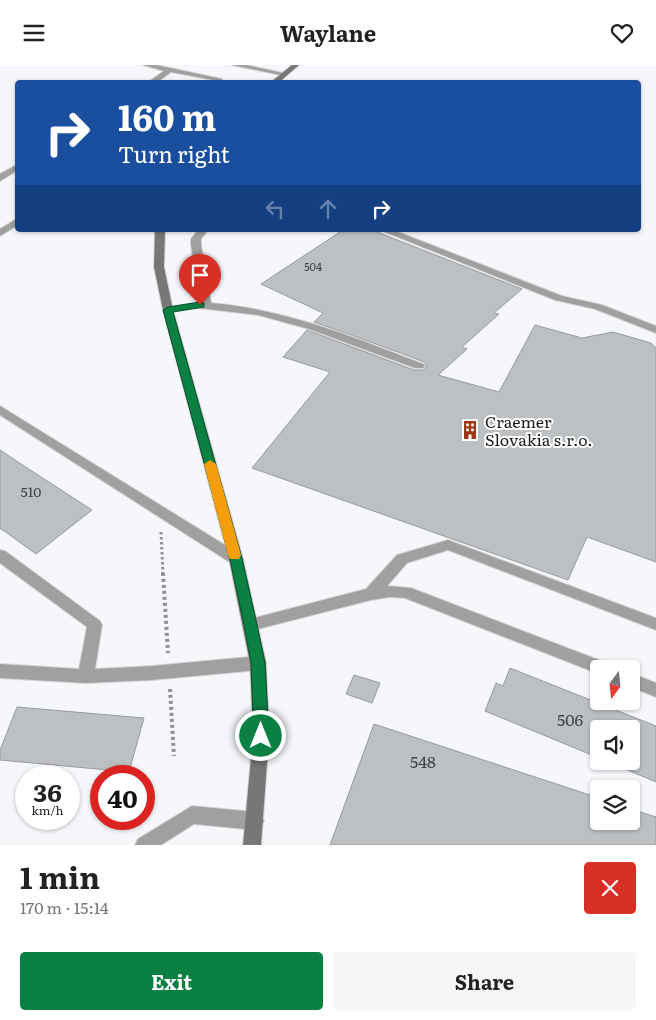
<!DOCTYPE html>
<html lang="en">
<head>
<meta charset="utf-8">
<style>
	:root { --surface:#fff; --page:#f6f6f6; --text:#222; --muted:#767676; --accent:#0b8043 }
	body { margin:0; font-family:Literata,serif; background:var(--page); color:var(--text); height:100vh; display:flex; flex-direction:column; font-size:19px; white-space:nowrap }
	* { box-sizing:border-box; margin:0 }
	p { font-size:16px; color:var(--muted) }
	.icon { flex:none; width:28px; height:28px; fill:none; stroke:currentColor; stroke-width:2; stroke-linecap:round; stroke-linejoin:round }
	.map { position:relative; height:780px; overflow:hidden }
	.sheet { display:flex; flex-direction:column; background:var(--surface); flex:1 }
	.sheet>* { flex:none }
	.hud { position:absolute; left:15px; top:15px; width:626px; height:152px; border-radius:5px; box-shadow:0 1px 4px #0004; background:#1a4fa0; color:#fff; overflow:hidden }
	.needle { width:32px; rotate:195deg }
	.tools { position:absolute; left:590px; top:595px; display:grid; gap:10px }
	.tools a { display:grid; place-items:center; width:50px; height:50px; border-radius:5px; background:var(--surface); box-shadow:0 1px 4px #0004; font-size:25px }
	.speed { position:absolute; left:15px; top:700px; display:flex; gap:10px; font-size:25px; font-weight:700; text-align:center }
	.speed>* { display:grid; place-content:center; width:65px; height:65px; border-radius:50%; background:var(--surface); box-shadow:0 1px 4px #0004; line-height:1 }
	.speed small { font-size:12px; font-weight:400 }
	.speed .limit { border:8px solid #d22; background:#fff; color:#111 }
	.pin { position:absolute; display:grid; place-items:center; width:42px; height:42px; color:#fff; margin:-51px -21px; border-radius:50% 50% 50% 0; rotate:-45deg; box-shadow:0 0 5px #0007 }
	.pin .icon { rotate:45deg }
	.me { position:absolute; width:55px; margin:-28px; rotate:0deg; stroke-linejoin:round; filter:drop-shadow(0 0 4px #0008) }
	.turn { display:flex; align-items:center; gap:18px; height:105px; padding:0 20px; font-size:22px }
	.turn .icon { width:65px; height:65px; stroke-width:2.5 }
	.turn b { display:block; font-size:35px; line-height:42px }
	.lanes { display:flex; align-items:center; height:48px; padding:0 20px; background:#0003; justify-content:center; gap:25px; direction:ltr }
	.lanes .off { opacity:.35 }
	.round { display:grid; place-items:center; flex:none; width:52px; height:52px; border-radius:5px; background:var(--page) }
	.headline { display:flex; align-items:center; justify-content:space-between; height:85px; padding:0 20px }
	h1 { font-size:30px; font-weight:700; line-height:38px }
	.primary-button { display:flex; gap:10px; margin-top:auto; padding:10px 20px }
	.primary-button a { flex:1; height:58px; border-radius:5px; background:var(--accent); color:#fff; font-size:20px; font-weight:700; line-height:58px; text-align:center }
	.primary-button a+a { background:var(--page); color:var(--text) }
	header { display:flex; justify-content:space-between; align-items:center; height:65px; padding:0 20px; background:var(--surface); font-size:22px; font-weight:700 }
	.map>svg:first-child { display:block }
	.building { fill:#bdc0c3; stroke:#989b9e }
	.lines { fill:none; stroke-linecap:round; stroke-linejoin:round }
	.lane-casing { stroke:#d2d4d7; stroke-width:2 }
	.secondary-casing { stroke:#d2d4d7; stroke-width:2 }
	.path-far1 { stroke:#8e9092; stroke-width:3; stroke-dasharray:2.5 2.5; stroke-linecap:butt }
	.path { stroke:#8e9092; stroke-width:4; stroke-dasharray:3 3; stroke-linecap:butt }
	.lane { fill:#a2a09f; fill-rule:evenodd }
	.secondary { fill:#797776; fill-rule:evenodd }
	.route { fill:#0b8043; stroke:#07532c }
	.slow { fill:#f59e0b }
	.labels { text-anchor:middle; dominant-baseline:central; stroke-width:4; stroke-linejoin:round; paint-order:stroke }
	.far-number-label { font-size:11px; fill:#434446 }
	.number-label { font-size:14px; fill:#434446 }
	.poi-label { font-size:16px; fill:#1a1b1c; stroke:#fff; text-anchor:start }
	.near-number-label { font-size:16px; fill:#434446 }
</style>
</head>
<body>
<header><svg class="icon" aria-label="menu" viewBox="0 0 24 24"><path d="M4 6h16M4 12h16M4 18h16"/></svg>Waylane<svg class="icon" aria-label="heart" viewBox="0 0 24 24"><path d="M12 20l-8-8c-3-5 5-10 8-4 3-6 11-1 8 4z"/></svg></header>
<div class="map">
<svg width="656" height="780" viewBox="0 0 656 780">
	<rect width="100%" height="100%" fill="#f5f7fb"/>
	<!-- building -->
	<g class="building">
		<path d="M343,165H372L522,224L494,248L499,249L462,282L467,284L438,310L499,327L535,260L582,273L613,267L651,278L656,283V497L587,472L568,515L252,403L330,307L283,292L307,265L414,305H423L427,301L424,297L398,287L314,257L323,248L261,219Z"/>
		<path d="M0,385L15,395L92,445L36,489L0,463Z"/>
		<path d="M510,603L656,661V717L606,696H631V664H599V693L485,646L496,618L503,621Z"/>
		<path d="M354,610L380,618L372,638L346,629Z"/>
		<path d="M17,642L144,653L129,707L0,695V685Z"/>
		<path d="M374,659L599,733V756H631V744L656,752V780H330Z"/>
	</g>
	<g class="lines">
		<!-- lane casing -->
		<g class="lane-casing">
			<g id="lane">
				<path d="M143,0H156L222,14L218,18H211L213,15L171,7L156,18H147L164,6Z"/>
				<path d="M232,0H246L288,9L285,11Z"/>
				<path d="M18,99V105L0,116V109Z"/>
				<path d="M18,153V160L0,171V164Z"/>
				<path d="M198,165H208L201,174V180L211,238C285,244 354,272 423,299L425,301L423,303H415L309,264L258,250L198,243L164,247L163,245L164,243L200,237L191,180V174Z"/>
				<path d="M380,165H393L562,231L602,240L656,261V268L595,244L555,235Z"/>
				<path d="M0,341L241,490L243,494L241,498L236,499L231,498L0,350Z"/>
				<path d="M448,475L656,553V565L448,485L407,498L387,521L411,523L609,599L611,604H599V609L405,533L390,532L371,535L250,566L245,564L243,560L245,556L250,554L366,524L397,490Z"/>
				<path d="M0,485L5,486L100,556L102,560L95,604L152,601L258,591L263,593L266,598L263,603L258,605L152,615L86,618L0,613V599L79,604L87,562L0,498Z"/>
				<path d="M631,608L656,618V632L631,622Z"/>
				<path d="M192,741L255,747L261,750L264,756L261,762L255,765L194,759L161,780H135L138,774Z"/>
			</g>
		</g>
		<!-- secondary casing -->
		<g class="secondary-casing">
			<g id="secondary">
				<path d="M292,0H299L278,18H270Z"/>
				<path d="M155,165H165L164,202L173,245L243,494L266,598L269,671L261,780H243L253,671L250,598L229,494L163,245L154,202Z"/>
			</g>
		</g>
		<!-- path-far1 -->
		<path class="path-far1" d="M161,467L163,509"/>
		<!-- path -->
		<g class="path">
			<path d="M163,508L168,588"/>
			<path d="M170,624L174,691"/>
		</g>
		<!-- lane -->
		<use href="#lane" class="lane"/>
		<!-- secondary -->
		<use href="#secondary" class="secondary"/>
	</g>
	<!-- route -->
	<path class="route" d="M200,237L204,238V242L173,247L242,494L257,560L265,598L269,671L267,676L261,678L256,676L254,671L251,598L244,560L230,494L163,245L168,242Z"/>
	<!-- slow -->
	<path class="slow" d="M210,395L216,399L241,490L239,494H230L228,490L204,399Z"/>
	<!-- icons -->
	<defs>
		<g id="building-bare" transform="scale(1.5)"><path d="M-4-6H4V6H1V3H-1V6H-4ZM-2.5-4.3h1.7v1.8h-1.7ZM.8-4.3h1.7v1.8H.8ZM-2.5-1h1.7V.8h-1.7ZM.8-1h1.7V.8H.8Z" fill="#9e3715" stroke="#fff" stroke-width="2.5" paint-order="stroke"/></g>
	</defs>
	<g fill-rule="evenodd">
		<use href="#building-bare" x="470" y="365"/>
	</g>
	<g class="labels">
		<!-- far-number labels -->
		<g class="far-number-label">
			<text x="313" y="201">504</text>
		</g>
		<!-- number labels -->
		<g class="number-label">
			<text x="31" y="426">510</text>
		</g>
		<!-- poi labels -->
		<g class="poi-label">
			<text x="485" y="356">Craemer<tspan x="485" dy="18">Slovakia s.r.o.</tspan></text>
		</g>
		<!-- near-number labels -->
		<g class="near-number-label">
			<text x="570" y="654">506</text>
			<text x="423" y="696">548</text>
		</g>
	</g>
</svg>
<div class="tools">
<a><svg class="needle" viewBox="-14 -14 28 28"><path d="M0-13l5 13h-10z" fill="#e53935"/><path d="M0 13l5-13h-10z" fill="#767676"/></svg></a>
<a><svg class="icon" aria-label="sound" viewBox="0 0 24 24"><path d="M4 9h4l5-4v14l-5-4H4zM17 9q2 3 0 6"/></svg></a>
<a><svg class="icon" aria-label="layers" viewBox="0 0 24 24"><path d="M12 4l9 5-9 5-9-5zM3 14l9 5 9-5"/></svg></a>
</div>
<div class="speed"><div>36<small>km/h</small></div><div class="limit">40</div></div>
<div class="pin" style="left:200px;top:240px;background:#d93025"><svg class="icon" aria-label="arrive" viewBox="0 0 24 24"><path d="M6 21V4h12l-3 4 3 4H6"/></svg></div>
<svg class="me" style="left:261px;top:671px" viewBox="-20 -20 40 40"><circle r="17" fill="#0b8043" stroke="#fff" stroke-width="3"/><path d="M0-11L8 9 0 5-8 9z" fill="#fff"/></svg>
<div class="hud">
<div class="turn"><svg class="icon" aria-label="right" viewBox="0 0 24 24"><path d="M7 20v-9h11M14 6l5 5-5 5"/></svg><div><b>160 m</b>Turn right</div></div>
<div class="lanes"><svg class="icon off" aria-label="left" viewBox="0 0 24 24"><path d="M17 20v-9H6M10 6l-5 5 5 5"/></svg><svg class="icon off" aria-label="ahead" viewBox="0 0 24 24"><path d="M12 20V5M6 11l6-6 6 6"/></svg><svg class="icon" aria-label="right" viewBox="0 0 24 24"><path d="M7 20v-9h11M14 6l5 5-5 5"/></svg></div>
</div>
</div>
<section class="sheet">
<div class="headline"><div><h1>1 min</h1><p>170 m · 15:14</p></div><a class="round" style="background:#d93025;color:#fff"><svg class="icon" aria-label="close" viewBox="0 0 24 24"><path d="M6 6l12 12M18 6L6 18"/></svg></a></div>
<div class="primary-button"><a>Exit</a><a>Share</a></div>
</section>
</body>
</html>
